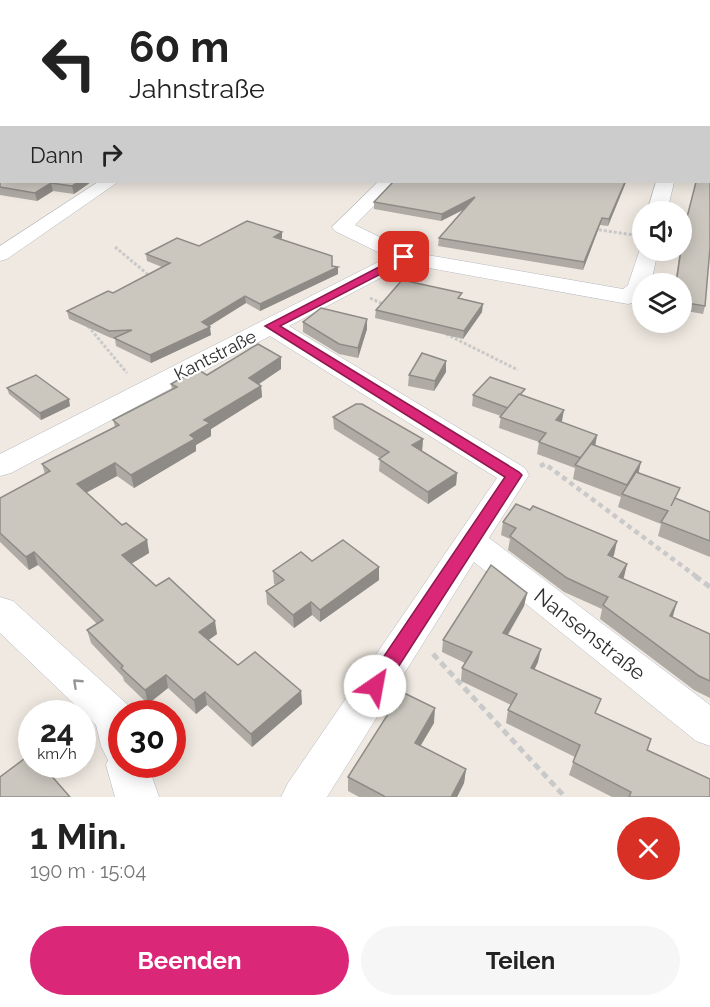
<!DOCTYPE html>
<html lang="de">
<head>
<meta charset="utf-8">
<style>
	:root { --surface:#fff; --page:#f6f6f6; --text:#222; --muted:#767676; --accent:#db2777 }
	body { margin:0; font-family:Raleway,sans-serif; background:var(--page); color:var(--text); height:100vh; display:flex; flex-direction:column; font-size:22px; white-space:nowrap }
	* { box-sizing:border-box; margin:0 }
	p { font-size:20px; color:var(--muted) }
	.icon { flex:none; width:33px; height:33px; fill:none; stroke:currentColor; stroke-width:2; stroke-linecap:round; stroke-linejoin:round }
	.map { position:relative; height:797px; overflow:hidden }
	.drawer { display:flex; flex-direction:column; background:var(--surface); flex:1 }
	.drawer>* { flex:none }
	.top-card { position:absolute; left:0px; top:0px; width:711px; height:183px; box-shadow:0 3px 15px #0003; background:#fff; color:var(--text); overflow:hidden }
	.buttons { position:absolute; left:632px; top:201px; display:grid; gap:12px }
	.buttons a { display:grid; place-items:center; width:60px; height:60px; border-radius:50%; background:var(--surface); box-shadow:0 3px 15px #0003; font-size:30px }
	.speed { position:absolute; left:18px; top:700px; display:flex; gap:12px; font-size:30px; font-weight:700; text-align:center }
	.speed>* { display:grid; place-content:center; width:78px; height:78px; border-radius:50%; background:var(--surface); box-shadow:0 3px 15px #0003; line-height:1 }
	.speed small { font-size:15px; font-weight:400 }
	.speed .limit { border:9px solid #d22; background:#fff; color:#111 }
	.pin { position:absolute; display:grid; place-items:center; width:51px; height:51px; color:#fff; margin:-26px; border-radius:12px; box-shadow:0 3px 9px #0006 }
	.me { position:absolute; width:66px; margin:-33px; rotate:33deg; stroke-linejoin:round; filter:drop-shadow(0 0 4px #0008) }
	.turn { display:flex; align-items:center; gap:21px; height:126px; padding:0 30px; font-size:27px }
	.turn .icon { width:78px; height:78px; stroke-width:2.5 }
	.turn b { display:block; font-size:42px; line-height:51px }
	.then { display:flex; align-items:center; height:57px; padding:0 30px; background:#0003; gap:12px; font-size:22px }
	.round { display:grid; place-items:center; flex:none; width:63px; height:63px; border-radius:32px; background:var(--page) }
	.headline { display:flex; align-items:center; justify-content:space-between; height:102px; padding:0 30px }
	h1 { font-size:36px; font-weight:700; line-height:45px }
	.primary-button { display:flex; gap:12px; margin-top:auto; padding:12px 30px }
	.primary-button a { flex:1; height:69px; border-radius:36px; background:var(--accent); color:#fff; font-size:24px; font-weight:700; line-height:69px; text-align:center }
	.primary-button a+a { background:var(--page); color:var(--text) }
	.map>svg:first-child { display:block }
	.green { fill:#b6e59e }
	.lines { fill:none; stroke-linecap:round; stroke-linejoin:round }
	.minor-casing { stroke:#b4b7c1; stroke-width:1 }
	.path-far3 { stroke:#c9c9c9; stroke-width:1.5; stroke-dasharray:2 1.5; stroke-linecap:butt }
	.path-far2 { stroke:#c9c9c9; stroke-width:3; stroke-dasharray:3 2; stroke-linecap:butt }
	.path-far1 { stroke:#c9c9c9; stroke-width:4.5; stroke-dasharray:5 4; stroke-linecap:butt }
	.path { stroke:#c9c9c9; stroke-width:5; stroke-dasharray:7 4.5; stroke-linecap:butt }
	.minor { fill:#fff; fill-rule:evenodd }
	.wall { fill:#afaba4 }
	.shaded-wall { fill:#8e8b86 }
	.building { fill:#cbc7bf; stroke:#8e8b86; stroke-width:1.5 }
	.oneway { stroke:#969696 }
	.route { fill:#db2777; stroke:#8e194d; stroke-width:1.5 }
	.labels { text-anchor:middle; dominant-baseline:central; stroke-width:4.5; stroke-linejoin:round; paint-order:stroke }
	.street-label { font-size:18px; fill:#2e2e2e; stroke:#fff }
	.near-street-label { font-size:21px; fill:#2e2e2e; stroke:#fff }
</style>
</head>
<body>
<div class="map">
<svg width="710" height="797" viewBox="0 0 710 797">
	<rect width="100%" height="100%" fill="#efe9e1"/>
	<!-- green -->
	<g class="green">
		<path d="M118,0H378L116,1Z"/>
		<path d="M471,0H710V31V2Z"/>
	</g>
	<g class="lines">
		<!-- minor casing -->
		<g class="minor-casing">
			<g id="minor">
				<path d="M2,118V128L0,129V119Z"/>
				<path d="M98,182H118L7,259L0,261V246Z"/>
				<path d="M378,182H397L355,225L410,252L623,289L628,285L641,246L642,250H658L651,284H642V296L636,302L628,304L407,264L289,326L525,468L529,475L489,538L710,705V746L696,741L474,562L327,797H281L288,783L497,478L270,336L11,473L0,476V454L388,257L335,231L332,227Z"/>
				<path d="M656,182H674L667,212H647Z"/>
				<path d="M0,597L13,601L127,704L132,714H122V765H148L159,797H115L106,765L108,760L101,746L96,725L0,633Z"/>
			</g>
		</g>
		<!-- path-far3 -->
		<g class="path-far3">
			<path d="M97,0L149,2"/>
			<path d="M40,2L44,0"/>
			<path d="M390,2L406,0"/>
		</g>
		<!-- path-far2 -->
		<g class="path-far2">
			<path d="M594,229L634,235"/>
			<path d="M115,247L151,277"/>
			<path d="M370,298L385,305"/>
			<path d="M88,326L127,373"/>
			<path d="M446,334L518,370"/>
		</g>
		<!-- path-far1 -->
		<path class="path-far1" d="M540,466L545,464L697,577"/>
		<!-- path -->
		<g class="path">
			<path d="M695,576L710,587"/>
			<path d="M433,654L565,797"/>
		</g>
		<!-- minor -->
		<use href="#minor" class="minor"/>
	</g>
	<!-- wall -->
	<g class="wall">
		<path d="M0,132L2,182H91L74,194L53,191L37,201L0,195Z"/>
		<path d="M393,182H626L608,226L600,225L583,270L438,246L439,238L464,209L441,221L374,209V202Z"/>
		<path d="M696,182H710L705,306L703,314L681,310V284H675L680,250H681L682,237Z"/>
		<path d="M282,238L281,239L332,266L338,274L260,311L246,303L208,326L211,335L151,363L116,346L115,338H111L69,319L67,311L113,293L162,267L147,261L146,254L199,246Z"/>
		<path d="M461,299L482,312L463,339L375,318L376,310Z"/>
		<path d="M367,319V329L358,358L339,354L303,332V322Z"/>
		<path d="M281,357V369L259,384L261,386L262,397L211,429V436L196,445V451L134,488L117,476L86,493L122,525L147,540L149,553L131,564L156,586L217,634L209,640L238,665L301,691L302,704L252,747L207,705L196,714L168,688L148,704L124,681L123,677L91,643L87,630L97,624L38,565L29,570L0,542V498L45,474L42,464L115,427L113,420L172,390L171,384Z"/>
		<path d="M446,372L434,391L408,386L409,375Z"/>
		<path d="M7,388L70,406L41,420L9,394Z"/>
		<path d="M473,395L524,396L562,421L561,422L597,435L595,445L677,499L710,512V557L658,536L661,524L618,507L621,497L573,479L575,468L537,454L539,442L499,428L501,416L472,406Z"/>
		<path d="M333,417L423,439L422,451L457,473L456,485L428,504L379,471L380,458L334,429Z"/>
		<path d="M503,522L614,555L612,557L627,564L623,579L672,617L710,634V698L694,690L600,619L602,609L564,592L508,550L510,539L501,535Z"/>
		<path d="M312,561L379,580L320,622L312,615L294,628L267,604L266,591L276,585L274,584L273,571Z"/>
		<path d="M527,593L524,606L508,635L538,662L534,669L597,714L651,739L648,750L710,797H612L569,775L575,757L506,723L508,710L511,705L461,681L462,668L465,663L442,652L443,640Z"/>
		<path d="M434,723L420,746L466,769L464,783L457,797H359L348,791V777Z"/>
	</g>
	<!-- shaded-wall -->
	<g class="shaded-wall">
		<path d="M2,48V62L0,63V50Z"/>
		<path d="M78,182H91L74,194L72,186Z"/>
		<path d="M625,182H626L608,226L609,219Z"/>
		<path d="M51,183L53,191L37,201L35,193Z"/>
		<path d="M475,197V204L441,221L442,214Z"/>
		<path d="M602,218L600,225L583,270L584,262Z"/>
		<path d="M282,232V238L274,243V237Z"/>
		<path d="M338,267V274L260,311V304Z"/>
		<path d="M245,296L246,303L203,330L202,322Z"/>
		<path d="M483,304L482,312L463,339L464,331Z"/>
		<path d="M367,319V329L358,358V348Z"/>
		<path d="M210,327L211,335L151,363L150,355Z"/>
		<path d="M281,357V369L250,390L249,378Z"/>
		<path d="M446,361V372L434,391L435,381Z"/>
		<path d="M261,386L262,397L211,429V436L196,445V451L134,488L131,475L190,435L204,420Z"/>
		<path d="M69,399L70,406L41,420L40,413Z"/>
		<path d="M564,410L562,421L554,432L556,420Z"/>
		<path d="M597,435L595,447L581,458Z"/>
		<path d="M423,439L422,451L412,445Z"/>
		<path d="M641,462L638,475L627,485Z"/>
		<path d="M115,463L117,476L80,496L77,484Z"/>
		<path d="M457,473L456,485L428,504V492Z"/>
		<path d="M147,540L149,553L124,568L122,555Z"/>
		<path d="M617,541L614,555L605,569L608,555Z"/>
		<path d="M34,552L38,565L29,570L26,557Z"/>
		<path d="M627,564L624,577L616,591L619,577Z"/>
		<path d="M379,567V580L320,622V610Z"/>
		<path d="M527,593L524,606L501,646L503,633Z"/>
		<path d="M311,602L312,615L294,628L293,615Z"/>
		<path d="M677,602L673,616L666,630L670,616Z"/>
		<path d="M215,621L217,634L201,645L199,632Z"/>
		<path d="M541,649L538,662L529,681L531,668Z"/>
		<path d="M166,675L168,688L148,704L145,690Z"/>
		<path d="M301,691L302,704L252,747L251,734Z"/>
		<path d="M205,692L207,705L196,714L194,700Z"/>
		<path d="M435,708L434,723L414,757L415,743Z"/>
		<path d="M466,769L464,783L457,797H451Z"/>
	</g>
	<!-- building -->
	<g class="building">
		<path d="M2,131V182H78L72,186L51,183L35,193L0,187V132Z"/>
		<path d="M710,132V248L705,306L681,302V284H676L684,229L696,182H710Z"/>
		<path d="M393,182H625L609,219L602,218L584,262L439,238L475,197L442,214L374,202Z"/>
		<path d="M247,221L282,232L274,237L332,256V266L338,267L260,304L245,296L202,322L210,327L150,355L114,338L132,330L109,331L67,311L108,291L113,293L170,263L146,254L177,238L199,246Z"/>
		<path d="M402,280L462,293L458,298L483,304L464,331L376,310Z"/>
		<path d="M321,308L367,319L358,348L339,344L303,322Z"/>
		<path d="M258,344L281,357L249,378L261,386L204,420L210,423L190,435L195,439L131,475L115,463L77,484L122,525L126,523L147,540L122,555L156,586L169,578L215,621L199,632L238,665L255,652L301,691L251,734L205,692L194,700L166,675L145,690L121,668L123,666L87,630L103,620L34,552L26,557L0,533V498L50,471L42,464L119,425L113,420L177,387L171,384L197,369L207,375Z"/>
		<path d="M422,353L446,361L435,381L409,375Z"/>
		<path d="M36,375L69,399L40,413L7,388Z"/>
		<path d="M490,377L525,389L508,408L473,395Z"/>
		<path d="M519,394L564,410L556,420L597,435L581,458L539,442L546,433L500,417Z"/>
		<path d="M356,404H362L423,439L412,445L457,473L428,492L379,459L389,452L333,417Z"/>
		<path d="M591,444L641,462L627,485L575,465Z"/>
		<path d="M636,472L680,488L671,506L675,498L710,512V541L661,522L668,511L622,494Z"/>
		<path d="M516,504L530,510L533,506L617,541L608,555L627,564L619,577L677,602L670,616L710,634V681L699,676L603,605L608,597L567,578L510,536L516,528L503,522Z"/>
		<path d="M343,540L379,567L320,610L311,602L293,615L266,591L284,580L273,571L301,552L312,561Z"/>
		<path d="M491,565L527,593L503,633L541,649L531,668L601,699L595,713L651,739L647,750L710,779V797H629L631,792L573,762L580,745L508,710L517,694L462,668L472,652L443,640Z"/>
		<path d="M402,692L435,708L415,743L466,769L451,797H384V796L348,777Z"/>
		<path d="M32,753V765H42L70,797H0V777Z"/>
	</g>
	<!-- one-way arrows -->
	<defs><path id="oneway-chevron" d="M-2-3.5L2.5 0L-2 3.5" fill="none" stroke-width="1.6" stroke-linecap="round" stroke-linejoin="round" transform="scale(1.5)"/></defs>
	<use class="oneway" href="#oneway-chevron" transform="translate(77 683) rotate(-137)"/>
	<!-- route -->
	<path class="route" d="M404,254L410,257L408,260L280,326L519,472L522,475L382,692L375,694L368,692L365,686L368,680L505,477L265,326Z"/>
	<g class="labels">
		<!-- street labels -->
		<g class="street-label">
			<text transform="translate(215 355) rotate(-27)">Kantstraße</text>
		</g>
		<!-- near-street labels -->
		<g class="near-street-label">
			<text transform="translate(590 634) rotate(38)">Nansenstraße</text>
		</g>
	</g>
</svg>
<div class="buttons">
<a><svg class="icon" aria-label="sound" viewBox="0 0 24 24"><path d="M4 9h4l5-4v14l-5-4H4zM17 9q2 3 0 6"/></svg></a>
<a><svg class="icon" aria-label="layers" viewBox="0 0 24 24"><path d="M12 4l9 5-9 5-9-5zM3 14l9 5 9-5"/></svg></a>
</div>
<div class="speed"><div>24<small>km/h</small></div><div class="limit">30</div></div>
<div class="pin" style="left:404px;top:257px;background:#d93025"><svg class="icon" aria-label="arrive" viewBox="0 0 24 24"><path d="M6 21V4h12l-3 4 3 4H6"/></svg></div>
<svg class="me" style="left:375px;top:686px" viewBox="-20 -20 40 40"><circle r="19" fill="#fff"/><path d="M0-13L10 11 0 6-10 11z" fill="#db2777"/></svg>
<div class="top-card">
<div class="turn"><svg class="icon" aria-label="left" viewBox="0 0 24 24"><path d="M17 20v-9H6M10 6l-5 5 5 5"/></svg><div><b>60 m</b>Jahnstraße</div></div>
<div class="then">Dann<svg class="icon" aria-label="right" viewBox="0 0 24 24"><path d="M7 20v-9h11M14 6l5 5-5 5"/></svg></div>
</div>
</div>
<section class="drawer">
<div class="headline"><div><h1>1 Min.</h1><p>190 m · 15:04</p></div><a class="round" style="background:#d93025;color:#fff"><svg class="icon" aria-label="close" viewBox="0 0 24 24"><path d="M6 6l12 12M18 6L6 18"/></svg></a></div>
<div class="primary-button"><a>Beenden</a><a>Teilen</a></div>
</section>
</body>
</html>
